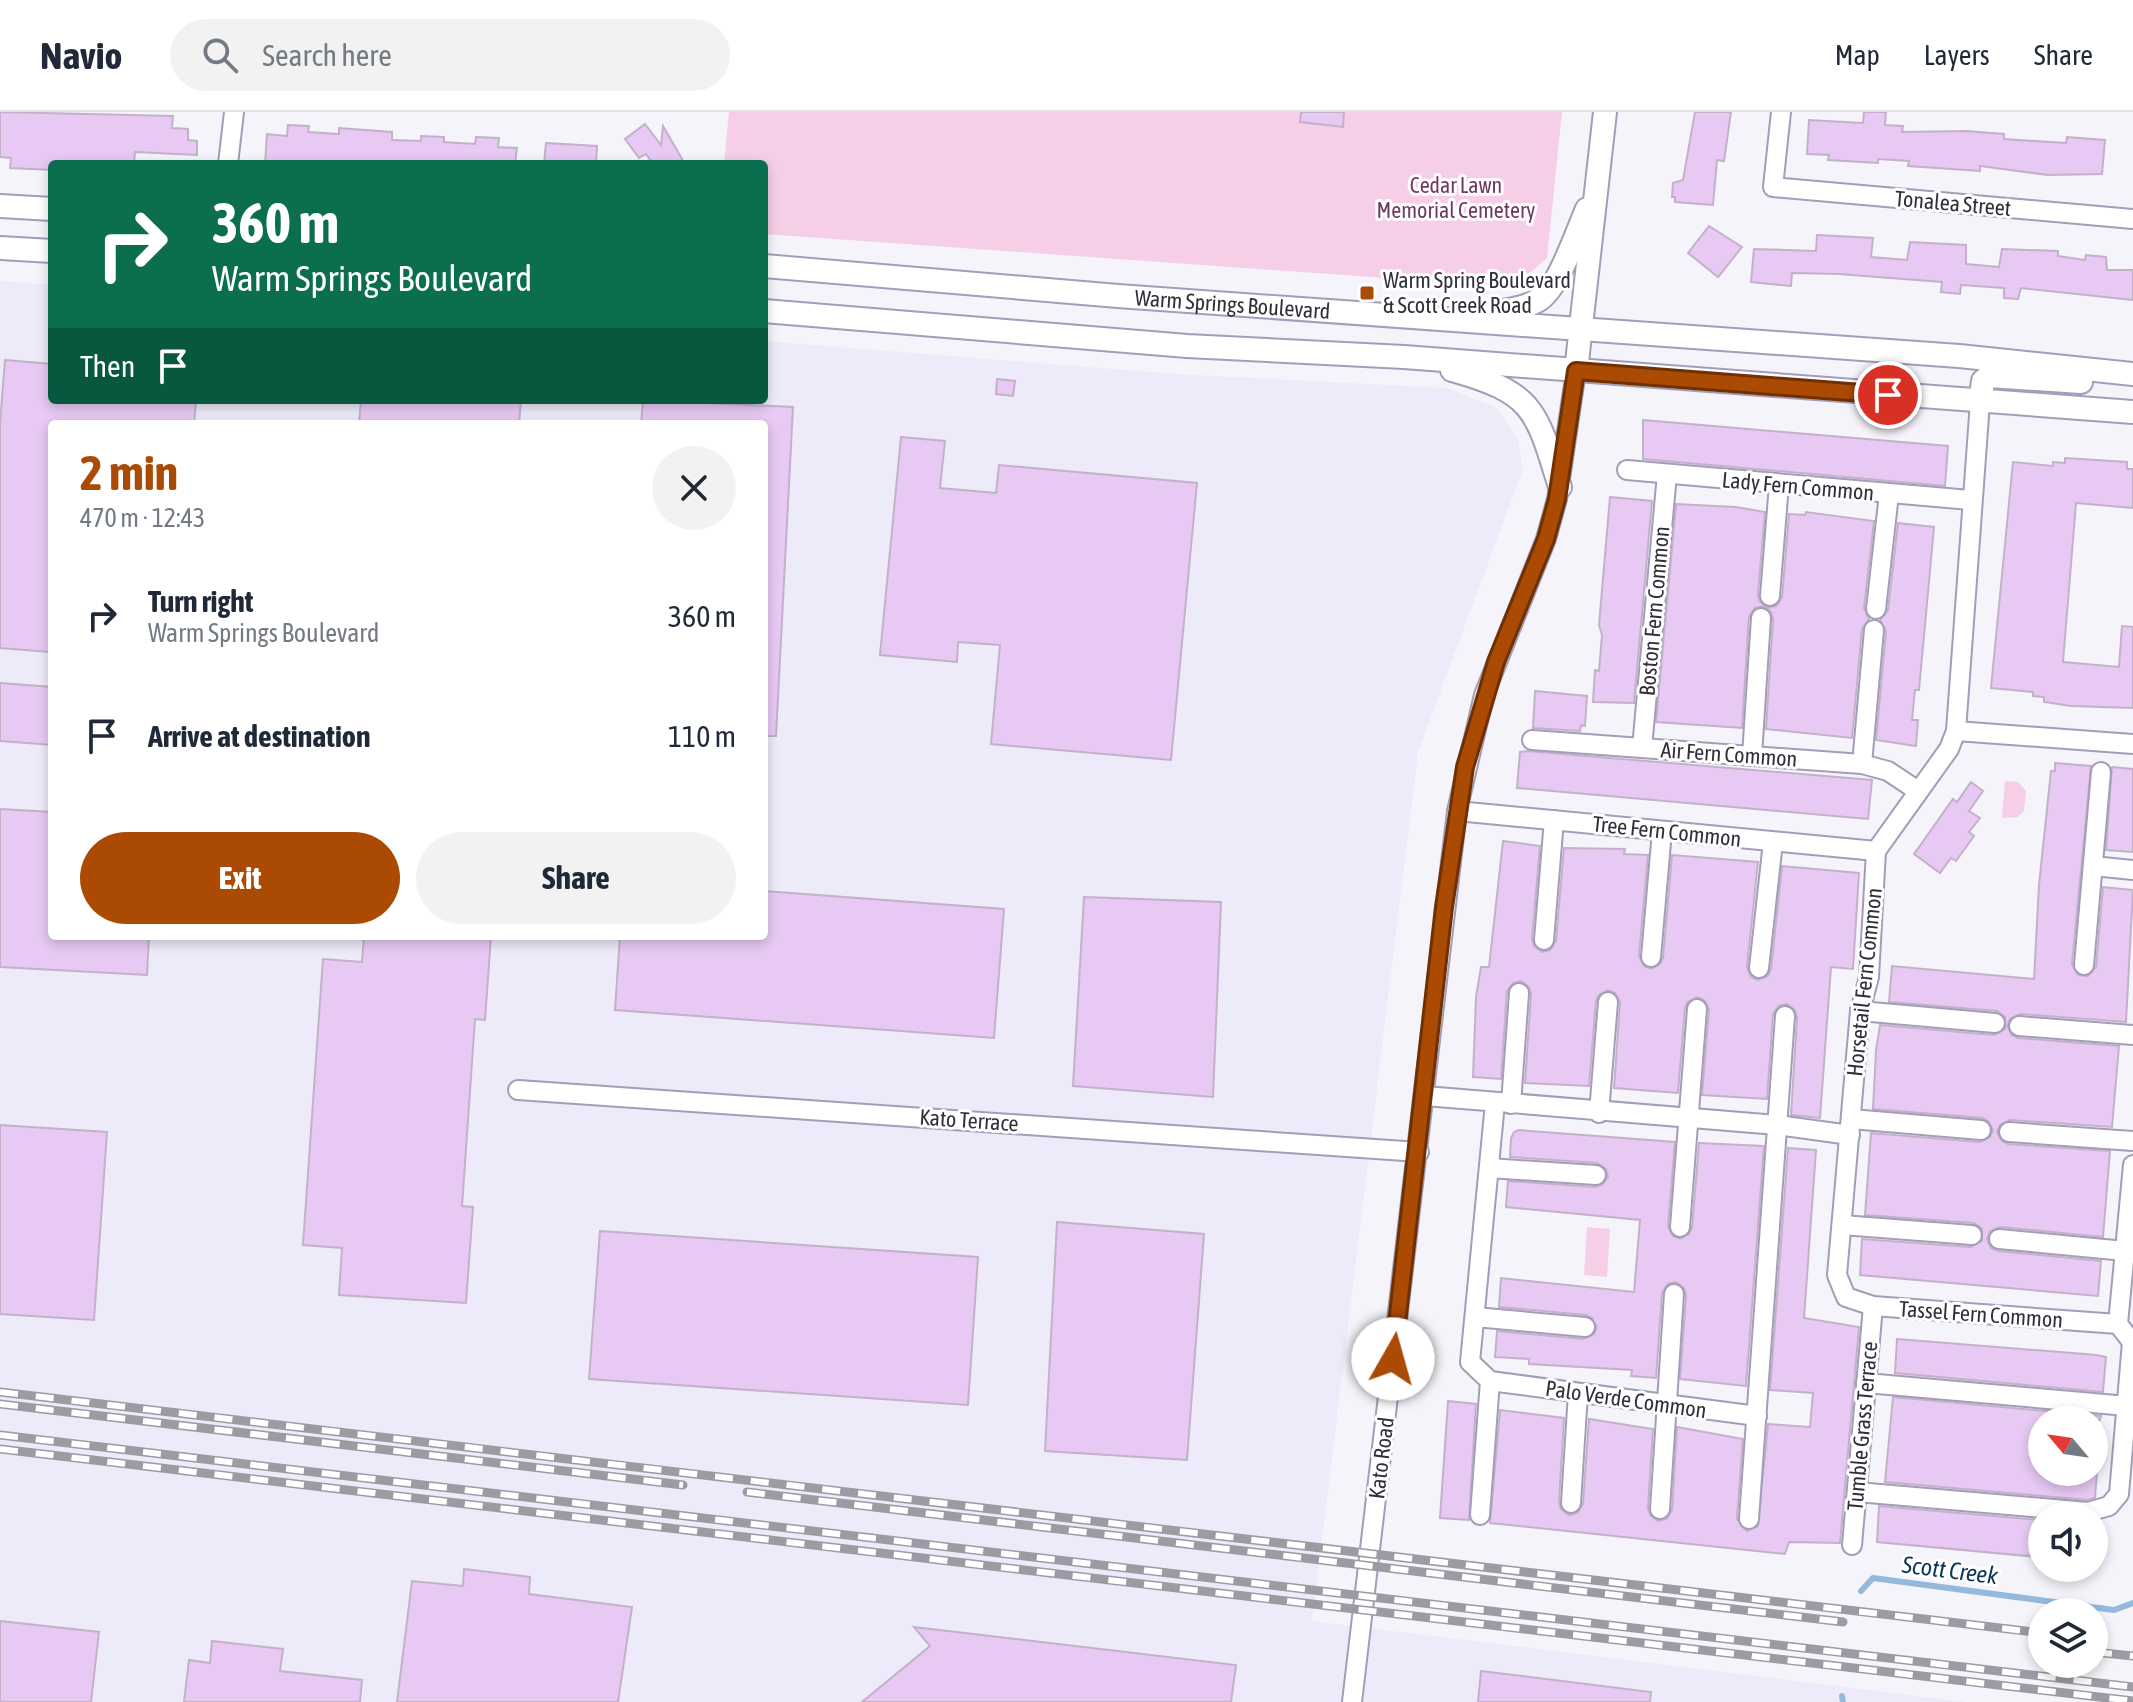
<!DOCTYPE html>
<html lang="en">
<head>
<meta charset="utf-8">
<style>
	:root { --surface:#fff; --page:#f2f2f3; --text:#1f2937; --muted:#747a83; --line:#e0e1e3; --accent:#ab4b03 }
	body { margin:0; font-family:"Asap Condensed",sans-serif; background:var(--page); color:var(--text); height:100vh; display:flex; flex-direction:column; font-size:30px; white-space:nowrap }
	* { box-sizing:border-box; margin:0 }
	p { font-size:26px; color:var(--muted) }
	.icon { flex:none; width:44px; height:44px; fill:none; stroke:currentColor; stroke-width:2; stroke-linecap:round; stroke-linejoin:round }
	.map { position:relative; flex:1; overflow:hidden }
	.drawer { position:absolute; left:48px; top:308px; width:720px; height:520px; display:flex; flex-direction:column; background:var(--surface); border-radius:8px; box-shadow:0 4px 12px #0003 }
	.drawer>* { flex:none }
	.guide { position:absolute; left:48px; top:48px; width:720px; height:244px; border-radius:8px; box-shadow:0 4px 12px #0003; background:#0b6e4f; color:#fff; overflow:hidden }
	.needle { width:52px; rotate:299deg }
	.controls { position:absolute; left:2028px; top:1294px; display:grid; gap:16px }
	.controls a { display:grid; place-items:center; width:80px; height:80px; border-radius:50%; background:var(--surface); box-shadow:0 4px 12px #0003; font-size:40px }
	.pin { position:absolute; display:grid; place-items:center; width:68px; height:68px; color:#fff; margin:-34px; border:4px solid #fff; border-radius:50%; box-shadow:0 2px 8px #0007 }
	.me { position:absolute; width:88px; margin:-44px; rotate:7deg; stroke-linejoin:round; filter:drop-shadow(0 0 6px #0008) }
	.turn { display:flex; align-items:center; gap:28px; height:168px; padding:0 32px; font-size:36px }
	.turn .icon { width:104px; height:104px; stroke-width:2.5 }
	.turn b { display:block; font-size:56px; line-height:68px }
	.then { display:flex; align-items:center; height:76px; padding:0 32px; background:#0003; gap:16px; font-size:30px }
	.round { display:grid; place-items:center; flex:none; width:84px; height:84px; border-radius:42px; background:var(--page) }
	.head { display:flex; align-items:center; justify-content:space-between; height:136px; padding:0 32px }
	h1 { font-size:48px; font-weight:700; line-height:60px; color:var(--accent) }
	.button { display:flex; gap:16px; margin-top:auto; padding:16px 32px }
	.button a { flex:1; height:92px; border-radius:48px; background:var(--accent); color:#fff; font-size:32px; font-weight:700; line-height:92px; text-align:center }
	.button a+a { background:var(--page); color:var(--text) }
	ul { padding:0; list-style:none }
	li { display:flex; align-items:center; gap:24px; height:120px; padding:0 32px }
	li div { flex:1 }
	li b { display:block; font-size:30px }
	li em { font-style:normal }
	header { display:flex; align-items:center; gap:48px; box-sizing:border-box; height:112px; padding:0 40px; background:var(--surface); border-bottom:2px solid var(--line) }
	header strong { font-size:38px }
	nav { display:flex; gap:44px; margin-inline-start:auto; font-size:28px }
	.search { width:560px; height:72px; background:var(--page); display:flex; align-items:center; gap:20px; box-sizing:border-box; padding:0 28px; border-radius:44px; color:var(--muted); font-size:30px }
	.map>svg:first-child { display:block }
	.built { fill:#edeaf9; fill-rule:evenodd }
	.green { fill:#f6cee7 }
	.lines { fill:none; stroke-linecap:round; stroke-linejoin:round }
	.stream { stroke:#95b9dd; stroke-width:6 }
	.building { fill:#e7c9f3; stroke:#c3b1ca; stroke-width:2 }
	.minor-casing { stroke:#a39db9; stroke-width:22 }
	.major-casing { stroke:#a39db9; stroke-width:26 }
	.minor { stroke:#fff; stroke-width:18 }
	.major { stroke:#fff; stroke-width:22 }
	.rail-casing { stroke:#9c9aa3; stroke-width:9 }
	.rail { stroke:#fff; stroke-width:6; stroke-dasharray:18; stroke-linecap:butt }
	.route-casing { stroke:#6f3102; stroke-width:20 }
	.route { stroke:#ab4b03; stroke-width:14 }
	.poi-dot { fill:#ab4b03; stroke:#fff; stroke-width:3 }
	.labels { text-anchor:middle; dominant-baseline:central; stroke-width:6; stroke-linejoin:round; paint-order:stroke }
	.park-label { font-size:22px; fill:#713961; stroke:#fff }
	.street-label { font-size:22px; fill:#312f3a; stroke:#fff }
	.poi-label { font-size:22px; fill:#312f3a; stroke:#fff; text-anchor:start }
	.water-label { font-size:24px; font-style:italic; fill:#0d3558; stroke:#fff }
</style>
</head>
<body>
<header>
<strong>Navio</strong>
<div class="search"><svg class="icon" aria-label="search" viewBox="0 0 24 24"><circle cx="10" cy="10" r="6"/><path d="M15 15l6 6"/></svg>Search here</div>
<nav><a>Map</a><a>Layers</a><a>Share</a></nav>
</header>
<div class="map">
<svg width="2133" height="1590" viewBox="0 0 2133 1590">
	<rect width="100%" height="100%" fill="#f5f4fa"/>
	<!-- built -->
	<path class="built" d="M0,169L52,173V288H764V229L1175,262L1447,276L1497,296L1518,328L1523,357L1418,640L1312,1509L1966,1590H0ZM52,312H764V824H52Z"/>
	<!-- green -->
	<g class="green">
		<path d="M729,0H1562L1547,146L1514,175L764,122V52H724Z"/>
		<path d="M2005,669L2018,670L2026,679L2024,699L2018,705L2002,706Z"/>
		<path d="M1587,1115L1610,1117L1607,1165L1584,1163Z"/>
	</g>
	<g class="lines">
		<!-- stream -->
		<g class="stream">
			<path d="M1861,1479L1873,1466L2114,1498L2133,1491"/>
			<path d="M1842,1584L1843,1590"/>
		</g>
	</g>
	<!-- building -->
	<g class="building">
		<path d="M0,0L173,4L172,16L188,17V28L197,29V43L135,40L134,52L57,50L52,52V58L10,56L11,46L0,45Z"/>
		<path d="M1301,0H1344L1343,15L1300,10Z"/>
		<path d="M1695,0H1731L1724,49L1717,48L1713,93L1675,90V85H1672L1673,71L1683,68Z"/>
		<path d="M1864,0H1886L1885,13L1903,14L1902,20L1966,19L2004,22V27L2066,31L2067,25L2105,28L2102,62L2048,63L1980,54V59L1908,54L1909,49L1878,47V51L1828,48L1829,43L1807,42L1809,8L1863,11Z"/>
		<path d="M645,12L661,33L663,14L685,52H653L646,42L639,46L625,27Z"/>
		<path d="M288,13L309,14L308,20L339,22V16L392,20V28L421,29V24L444,25V30L475,32L476,25L499,26L498,35L517,36L515,52H265L267,22L287,24Z"/>
		<path d="M546,31L597,34L596,52H544Z"/>
		<path d="M1709,114L1742,135L1718,165L1688,141Z"/>
		<path d="M1817,123L1873,126L1871,145L1907,148L1910,130L1966,133V152L1999,155L2002,137L2058,139V144L2085,148L2086,143L2106,145L2107,158H2133V188L2021,176L2018,187L2004,186V176L1961,173L1960,182L1941,180L1942,170L1838,162L1792,161L1791,174L1751,170L1754,137L1816,139Z"/>
		<path d="M5,248L52,252V288H196L194,312H52L49,540L0,536V312Z"/>
		<path d="M997,267L1015,269L1013,284L996,282Z"/>
		<path d="M361,288H521L519,312H359Z"/>
		<path d="M643,288L793,295L776,624H764V312H641Z"/>
		<path d="M1643,308L1948,334L1945,374L1643,347Z"/>
		<path d="M901,325L945,329L940,376L996,381L999,353L1197,371L1171,648L991,632L1000,533L958,530L957,550L880,543Z"/>
		<path d="M2065,346L2127,350V357H2133V396L2076,391L2063,550L2119,555L2122,514L2133,515V596L2071,594L2044,590V585L2033,584V580L1991,576L2013,350L2053,354V350L2065,351Z"/>
		<path d="M1610,385L1652,389L1634,591L1593,590L1595,558L1599,559L1602,523L1599,513Z"/>
		<path d="M1676,392L1736,395L1765,400L1758,483L1760,490L1768,496L1776,494L1782,486L1789,402L1805,403L1806,400L1874,409L1864,496L1869,507L1862,517L1852,626L1766,617L1773,507L1771,500L1763,494L1755,496L1749,505L1742,616L1656,610Z"/>
		<path d="M1898,411L1934,415L1919,578H1915L1912,608H1918L1916,634L1876,628L1886,519L1880,508L1888,498Z"/>
		<path d="M0,571L52,575V633L0,629Z"/>
		<path d="M1535,579L1587,584L1585,614L1581,613L1580,619L1533,616Z"/>
		<path d="M1527,639L1872,668L1868,707L1517,676L1520,640Z"/>
		<path d="M2055,651L2091,654L2072,852L2078,863L2088,864L2096,855L2103,775L2133,778L2126,910L2020,902L2010,907L2007,914L2012,923L2018,926L2119,934L2112,1015L2010,1008L2000,1013L1997,1020L2002,1029L2008,1032L2110,1039L2103,1125L2000,1115L1990,1119L1987,1127L1991,1136L1998,1139L2101,1149L2098,1184L1860,1163L1862,1127L1971,1135L1982,1129V1117L1974,1111L1865,1103L1871,1021L1980,1030L1990,1025L1993,1018L1988,1009L1982,1006L1873,997L1876,938L1880,913L1994,923L2005,917V905L1997,899L1889,890L1892,854L2034,867L2039,773L2051,659H2055Z"/>
		<path d="M2112,655L2133,657V740L2106,738Z"/>
		<path d="M1971,670L1983,679L1969,699L1980,706L1969,720L1974,724L1956,749L1951,746L1940,761L1914,742L1953,687L1957,690Z"/>
		<path d="M0,697L52,700V824H149L147,863L0,855Z"/>
		<path d="M1503,729L1540,734L1532,827L1534,834L1542,840L1550,838L1556,829L1564,736L1625,737L1624,742L1648,743L1639,844L1644,854L1651,857L1660,852L1663,846L1672,743L1758,750L1747,855L1751,865L1758,868L1768,864L1771,857L1782,754L1859,761L1853,857L1831,855L1820,1006L1791,1003L1797,905L1795,898L1787,892L1779,894L1773,902L1767,987L1702,983L1709,897L1704,888L1697,885L1688,890L1685,896L1678,981L1614,976L1620,890L1615,881L1608,878L1599,883L1596,889L1589,974L1525,971L1531,882L1529,875L1521,869L1513,871L1507,879L1501,967L1473,965L1476,885L1481,855H1489Z"/>
		<path d="M764,779L1004,797L994,926L615,898L620,824H764Z"/>
		<path d="M1084,785L1221,790L1213,985L1073,974Z"/>
		<path d="M364,824H491L485,908L475,907L462,1094L473,1095L466,1191L339,1183L342,1136L303,1133L323,847L362,850Z"/>
		<path d="M0,1013L107,1020L94,1208L0,1202Z"/>
		<path d="M1519,1018L1675,1030L1668,1115L1673,1124L1680,1127L1689,1122L1692,1116L1699,1031L1764,1034L1746,1274L1680,1267L1686,1183L1684,1176L1676,1170L1668,1172L1662,1181L1656,1266L1631,1264L1632,1258L1529,1252V1247L1495,1245L1497,1219L1584,1227L1594,1222L1597,1215L1592,1206L1586,1203L1499,1195L1501,1166L1634,1180L1640,1108L1506,1095L1508,1069L1595,1075L1602,1073L1608,1065L1606,1057L1597,1051L1510,1045L1511,1026L1514,1020Z"/>
		<path d="M1788,1036L1816,1038L1804,1206L1859,1215L1840,1431L1789,1430L1785,1442L1490,1411L1500,1298L1564,1306L1559,1390L1561,1397L1569,1403L1577,1401L1583,1392L1589,1307L1653,1317L1648,1396L1650,1403L1658,1409L1666,1407L1672,1398L1677,1315L1743,1327L1737,1407L1747,1419L1758,1414L1768,1312L1810,1315L1813,1281L1770,1278Z"/>
		<path d="M1057,1110L1204,1122L1187,1348L1045,1339Z"/>
		<path d="M600,1119L978,1145L968,1293L589,1267Z"/>
		<path d="M1897,1227L2097,1243L2106,1245L2103,1280L1895,1261Z"/>
		<path d="M1893,1285L2101,1304L2100,1308H2042V1360H2097L2095,1386L2087,1388L1885,1370Z"/>
		<path d="M1448,1289L1476,1292L1469,1408L1440,1406Z"/>
		<path d="M1879,1394L2041,1408L2038,1445L1877,1430Z"/>
		<path d="M464,1457L530,1465L529,1482L632,1495L618,1590H397L412,1469L463,1474Z"/>
		<path d="M0,1509L99,1520L91,1590H0Z"/>
		<path d="M914,1515L1236,1553L1231,1590H862L930,1534Z"/>
		<path d="M212,1529L283,1537L280,1559L362,1568L360,1590H184L189,1548L210,1551Z"/>
		<path d="M1481,1559L1651,1580L1650,1590H1478Z"/>
	</g>
	<g class="lines">
		<!-- minor casing -->
		<g class="minor-casing">
			<g id="minor">
				<path d="M1781,0L1773,75L2133,107"/>
				<path d="M228,52L234,0"/>
				<path d="M1980,290L1956,619L1949,637L1876,739L1869,865L1860,899L1837,1163L1846,1185L1873,1194L2118,1212"/>
				<path d="M1627,358L1970,388"/>
				<path d="M1770,484L1779,372"/>
				<path d="M1876,497L1889,382"/>
				<path d="M1956,619L2133,632"/>
				<path d="M1532,628L1862,652L1888,659L1918,679"/>
				<path d="M1642,636L1667,362"/>
				<path d="M1752,644L1761,506"/>
				<path d="M1862,652L1874,518"/>
				<path d="M1457,699L1876,739"/>
				<path d="M2093,754L2133,758"/>
				<path d="M1544,828L1554,708"/>
				<path d="M1651,845L1662,719"/>
				<path d="M2084,853L2101,660"/>
				<path d="M1759,856L1773,730"/>
				<path d="M1860,899L1995,911"/>
				<path d="M2019,914L2133,923"/>
				<path d="M518,978L1419,1040"/>
				<path d="M1425,984L1777,1013L1850,1023"/>
				<path d="M1495,991L1470,1250L1490,1269L1757,1304"/>
				<path d="M1511,992L1519,881"/>
				<path d="M1599,1001L1608,890"/>
				<path d="M1851,1007L1981,1018"/>
				<path d="M2009,1020L2133,1029"/>
				<path d="M1489,1056L1596,1063"/>
				<path d="M1842,1113L1972,1123"/>
				<path d="M1680,1115L1697,897"/>
				<path d="M1999,1127L2125,1139"/>
				<path d="M1475,1205L1585,1215"/>
				<path d="M1866,1271L2127,1294"/>
				<path d="M1857,1380L2088,1400L2109,1394L2119,1382L2132,1230L2118,1212L2133,1053"/>
				<path d="M1571,1391L1578,1281"/>
				<path d="M1660,1397L1674,1182"/>
				<path d="M1480,1403L1490,1269"/>
				<path d="M1749,1407L1785,904"/>
				<path d="M1852,1433L1873,1194"/>
				<path d="M1352,1590L1457,699L1484,583L1546,427L1557,387L1576,259"/>
			</g>
		</g>
		<!-- major casing -->
		<g class="major-casing">
			<g id="major">
				<path d="M0,94L52,97"/>
				<path d="M0,136L52,139"/>
				<path id="s1" d="M764,154L1118,184L1959,244L2133,262"/>
				<path d="M764,199L1187,234L1404,245L2133,300"/>
				<path d="M1491,201C1507,198 1525,197 1540,187C1559,174 1577,120 1587,97"/>
				<path d="M1452,258C1534,281 1536,297 1560,375"/>
				<path d="M1576,259L1605,0"/>
				<path d="M1980,290L1983,269L1989,264L2081,270"/>
			</g>
		</g>
		<!-- minor -->
		<use href="#minor" class="minor"/>
		<!-- major -->
		<use href="#major" class="major"/>
		<!-- rail casing -->
		<g class="rail-casing">
			<g id="rail">
				<path d="M0,1280L2042,1521"/>
				<path d="M0,1292L683,1373"/>
				<path d="M0,1323L2133,1575"/>
				<path d="M0,1337L2133,1589"/>
				<path d="M747,1380L1843,1510"/>
				<path d="M2094,1540L2133,1544"/>
			</g>
		</g>
		<!-- rail -->
		<use href="#rail" class="rail"/>
	</g>
	<g class="lines">
		<!-- route casing -->
		<g class="route-casing">
			<path id="route" d="M1393,1247L1444,795L1465,655L1496,550L1546,427L1557,387L1576,259L1888,283"/>
		</g>
		<!-- route -->
		<use href="#route" class="route"/>
	</g>
	<!-- markers -->
	<rect class="poi-dot" x="1359" y="173" width="16" height="16" rx="4"/>
	<g class="labels">
		<!-- park labels -->
		<g class="park-label">
			<text x="1456" y="73">Cedar Lawn<tspan x="1456" dy="25">Memorial Cemetery</tspan></text>
		</g>
		<!-- street labels -->
		<g class="street-label">
			<text transform="translate(1953 91) rotate(5)">Tonalea Street</text>
			<text stroke="none"><textPath href="#s1" startOffset="470">Warm Springs Boulevard</textPath></text>
			<text transform="translate(1798 374) rotate(5)">Lady Fern Common</text>
			<text transform="translate(1654 499) rotate(-85)">Boston Fern Common</text>
			<text transform="translate(1729 642) rotate(4)">Air Fern Common</text>
			<text transform="translate(1667 719) rotate(6)">Tree Fern Common</text>
			<text transform="translate(1864 870) rotate(-84)">Horsetail Fern Common</text>
			<text transform="translate(969 1008) rotate(4)">Kato Terrace</text>
			<text transform="translate(1981 1202) rotate(4)">Tassel Fern Common</text>
			<text transform="translate(1626 1287) rotate(8)">Palo Verde Common</text>
			<text transform="translate(1862 1314) rotate(-85)">Tumble Grass Terrace</text>
			<text transform="translate(1381 1346) rotate(-83)">Kato Road</text>
		</g>
		<!-- poi labels -->
		<g class="poi-label">
			<text x="1383" y="168">Warm Spring Boulevard<tspan x="1383" dy="25">&amp; Scott Creek Road</tspan></text>
		</g>
		<!-- water labels -->
		<g class="water-label">
			<text transform="translate(1950 1458) rotate(7)">Scott Creek</text>
		</g>
	</g>
</svg>
<div class="controls">
<a><svg class="needle" viewBox="-14 -14 28 28"><path d="M0-13l5 13h-10z" fill="#e53935"/><path d="M0 13l5-13h-10z" fill="#747a83"/></svg></a>
<a><svg class="icon" aria-label="sound" viewBox="0 0 24 24"><path d="M4 9h4l5-4v14l-5-4H4zM17 9q2 3 0 6"/></svg></a>
<a><svg class="icon" aria-label="layers" viewBox="0 0 24 24"><path d="M12 4l9 5-9 5-9-5zM3 14l9 5 9-5"/></svg></a>
</div>
<div class="pin" style="left:1888px;top:283px;background:#d93025"><svg class="icon" aria-label="arrive" viewBox="0 0 24 24"><path d="M6 21V4h12l-3 4 3 4H6"/></svg></div>
<svg class="me" style="left:1393px;top:1247px" viewBox="-20 -20 40 40"><circle r="19" fill="#fff"/><path d="M0-13L10 11 0 6-10 11z" fill="#ab4b03"/></svg>
<div class="guide">
<div class="turn"><svg class="icon" aria-label="right" viewBox="0 0 24 24"><path d="M7 20v-9h11M14 6l5 5-5 5"/></svg><div><b>360 m</b>Warm Springs Boulevard</div></div>
<div class="then">Then<svg class="icon" aria-label="arrive" viewBox="0 0 24 24"><path d="M6 21V4h12l-3 4 3 4H6"/></svg></div>
</div>
<section class="drawer">
<div class="head"><div><h1>2 min</h1><p>470 m · 12:43</p></div><a class="round"><svg class="icon" aria-label="close" viewBox="0 0 24 24"><path d="M6 6l12 12M18 6L6 18"/></svg></a></div>
<ul>
<li><svg class="icon" aria-label="right" viewBox="0 0 24 24"><path d="M7 20v-9h11M14 6l5 5-5 5"/></svg><div><b>Turn right</b><p>Warm Springs Boulevard</p></div><em>360 m</em></li>
<li><svg class="icon" aria-label="arrive" viewBox="0 0 24 24"><path d="M6 21V4h12l-3 4 3 4H6"/></svg><div><b>Arrive at destination</b></div><em>110 m</em></li>
</ul>
<div class="button"><a>Exit</a><a>Share</a></div>
</section>
</div>
</body>
</html>
